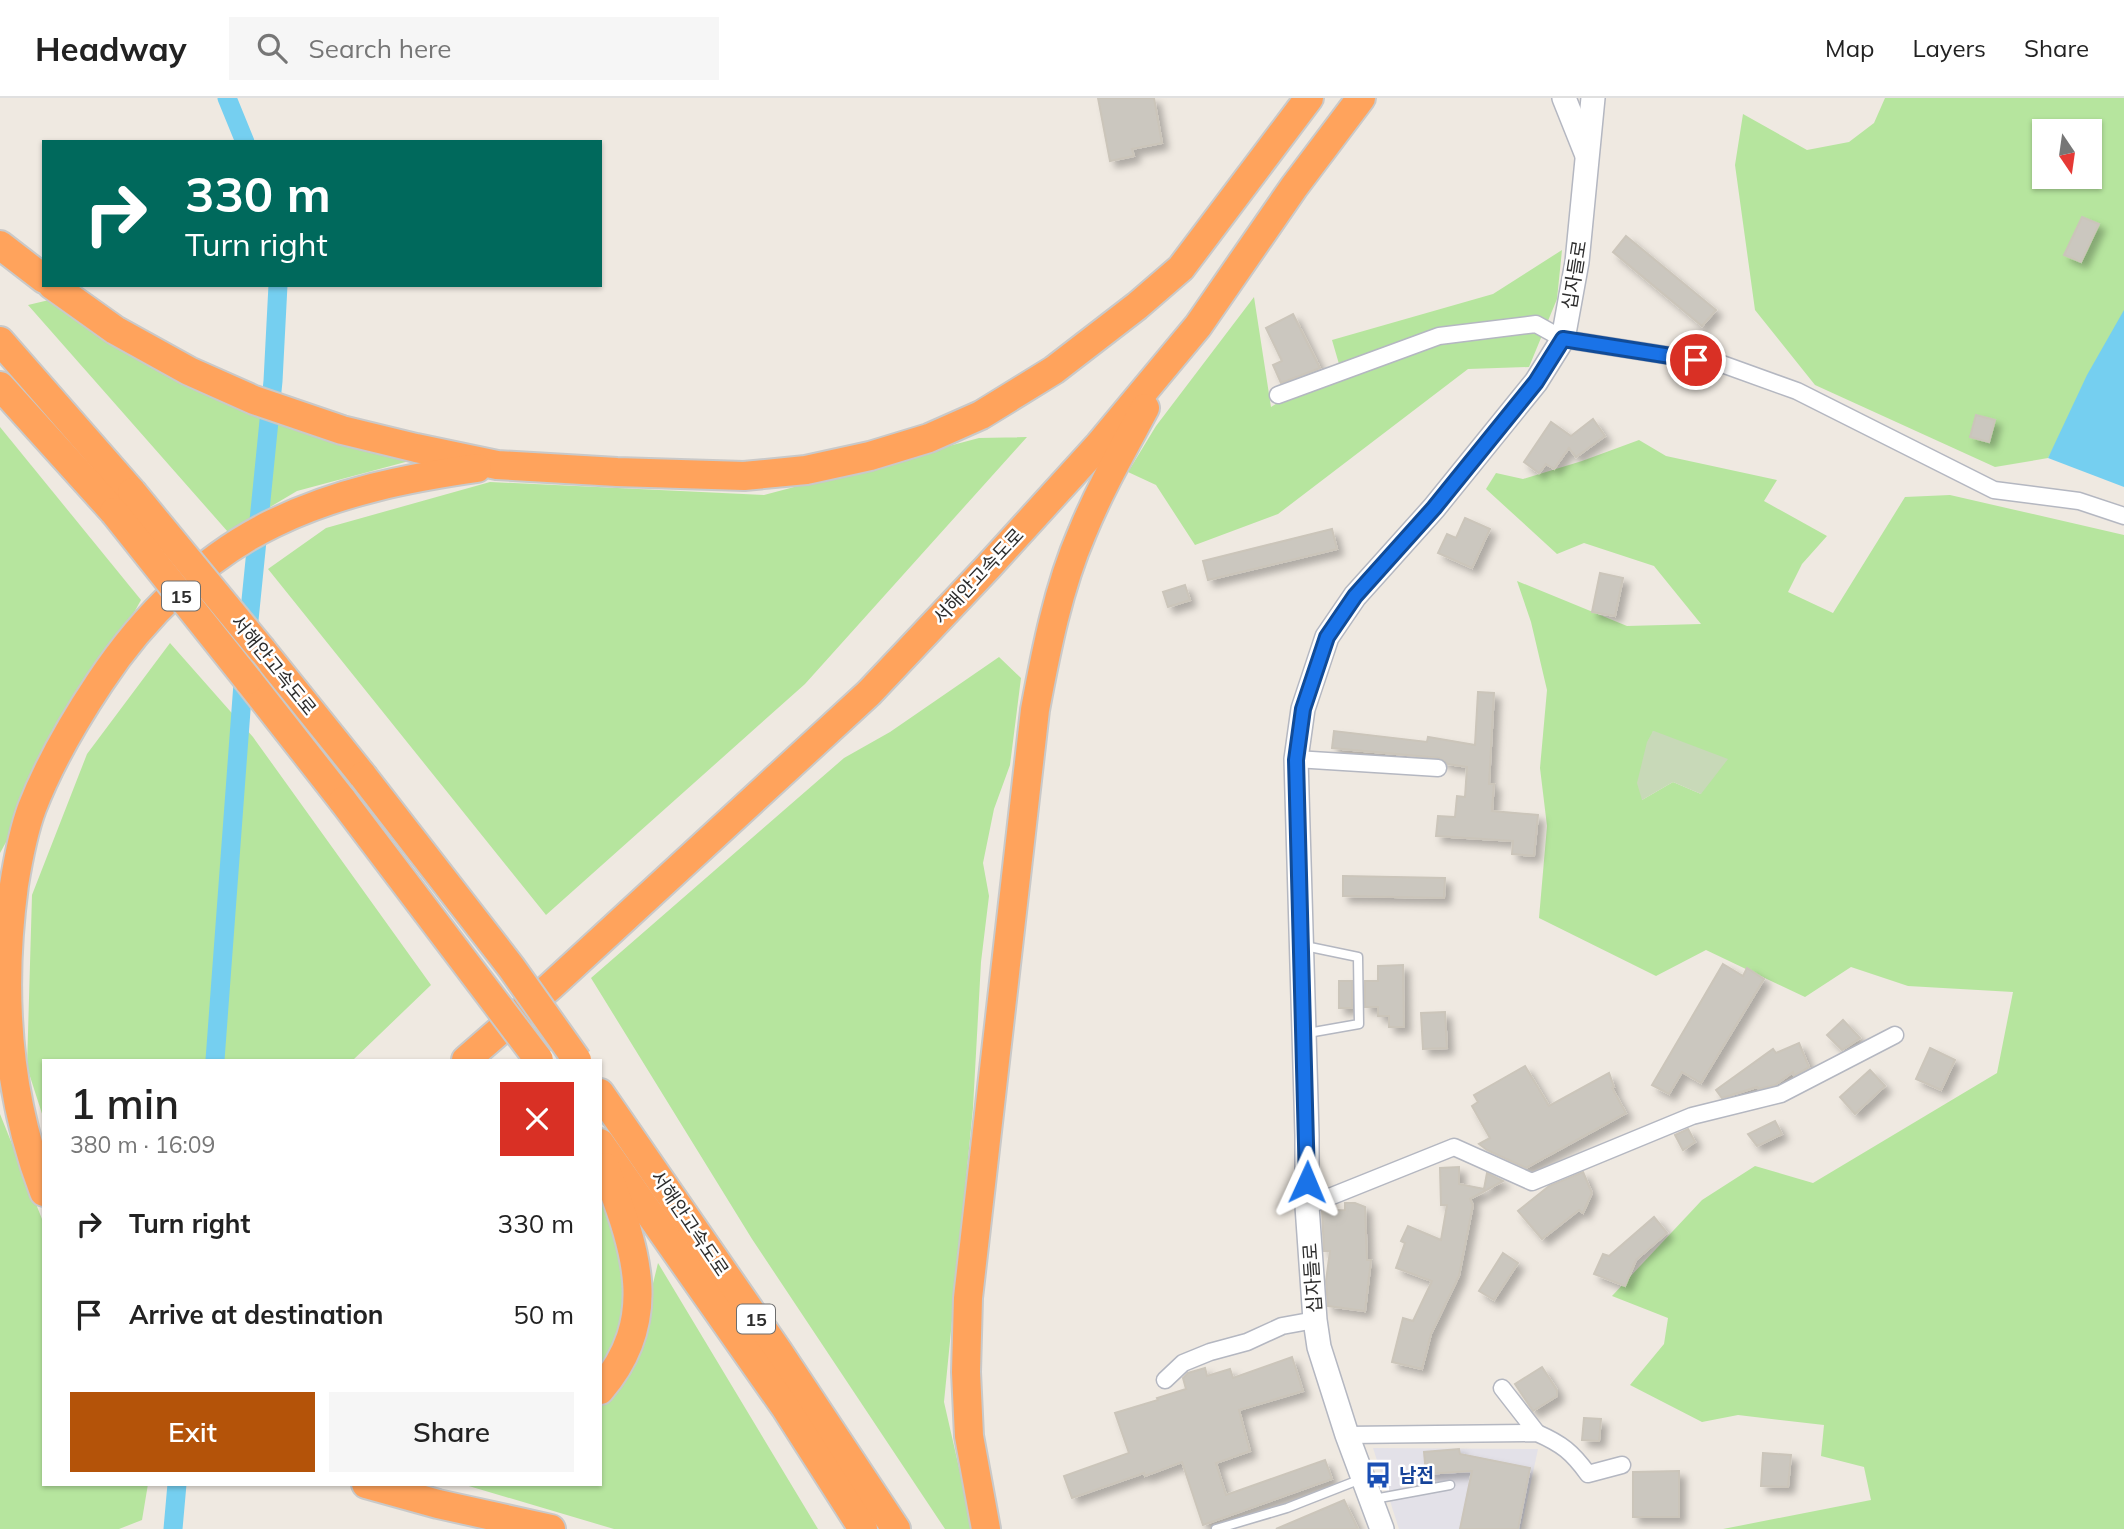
<!DOCTYPE html>
<html lang="en">
<head>
<meta charset="utf-8">
<style>
	:root { --surface:#fff; --page:#f6f6f6; --text:#222; --muted:#767676; --line:#e0e0e0; --accent:#b45309 }
	body { margin:0; font-family:Mulish,"Noto Sans KR",sans-serif; background:var(--page); color:var(--text); height:100vh; display:flex; flex-direction:column; font-size:26px; white-space:nowrap }
	* { box-sizing:border-box; margin:0 }
	p { font-size:23px; color:var(--muted) }
	.icon { flex:none; width:38px; height:38px; fill:none; stroke:currentColor; stroke-width:2; stroke-linecap:round; stroke-linejoin:round }
	.map { position:relative; flex:1; overflow:hidden }
	.panel { position:absolute; left:42px; top:961px; width:560px; height:427px; display:flex; flex-direction:column; background:var(--surface); border-radius:0px; box-shadow:0 2px 5px #0004 }
	.panel>* { flex:none }
	.hud { position:absolute; left:42px; top:42px; width:560px; height:147px; border-radius:0px; box-shadow:0 2px 5px #0004; background:#00695c; color:#fff; overflow:hidden }
	.needle { width:46px; rotate:167deg }
	.controls { position:absolute; left:2032px; top:21px; display:grid; gap:14px }
	.controls a { display:grid; place-items:center; width:70px; height:70px; border-radius:0px; background:var(--surface); box-shadow:0 2px 5px #0004; font-size:35px }
	.pin { position:absolute; display:grid; place-items:center; width:60px; height:60px; color:#fff; margin:-30px; border:4px solid #fff; border-radius:50%; box-shadow:0 2px 7px #0007 }
	.me { position:absolute; width:77px; margin:-38px; rotate:1deg; stroke-linejoin:round; filter:drop-shadow(0 0 5px #0008) }
	.turn { display:flex; align-items:center; gap:24px; height:147px; padding:0 28px; font-size:32px }
	.turn .icon { width:91px; height:91px; stroke-width:2.5 }
	.turn b { display:block; font-size:49px; line-height:60px }
	.round { display:grid; place-items:center; flex:none; width:74px; height:74px; border-radius:0px; background:var(--page) }
	.summary { display:flex; align-items:center; justify-content:space-between; height:119px; padding:0 28px }
	h1 { font-size:42px; font-weight:600; line-height:52px }
	.cta { display:flex; gap:14px; margin-top:auto; padding:14px 28px }
	.cta a { flex:1; height:80px; border-radius:0px; background:var(--accent); color:#fff; font-size:28px; font-weight:600; line-height:80px; text-align:center }
	.cta a+a { background:var(--page); color:var(--text) }
	ul { padding:0; list-style:none }
	li { display:flex; align-items:center; gap:21px; height:91px; padding:0 28px }
	li div { flex:1 }
	li b { display:block; font-size:26px }
	li em { font-style:normal }
	header { display:flex; align-items:center; gap:42px; box-sizing:border-box; height:98px; padding:0 35px; background:var(--surface); border-bottom:2px solid var(--line) }
	header strong { font-size:33px }
	nav { display:flex; gap:38px; margin-inline-start:auto; font-size:24px }
	.search { width:490px; height:63px; background:var(--page); display:flex; align-items:center; gap:18px; box-sizing:border-box; padding:0 24px; border-radius:0px; color:var(--muted); font-size:26px }
	.map>svg:first-child { display:block }
	.industrial { fill:#e3e1e8 }
	.green { fill:#b6e59e; fill-rule:evenodd }
	.cemetery { fill:#c8d9b8 }
	.water { fill:#75cff0 }
	.lines { fill:none; stroke-linecap:round; stroke-linejoin:round }
	.canal { stroke:#75cff0; stroke-width:19 }
	.building { fill:#cbc7bf; stroke:#cbc5ba; stroke-width:2; filter:url(#shadow) }
	.service-casing { stroke:#b4b7c1; stroke-width:11 }
	.minor-casing { stroke:#b4b7c1; stroke-width:19 }
	.secondary-casing { stroke:#b4b7c1; stroke-width:26 }
	.motorway-casing { stroke:#c9c9c9; stroke-width:32 }
	.service { stroke:#fff; stroke-width:8 }
	.minor { stroke:#fff; stroke-width:16 }
	.secondary { stroke:#fff; stroke-width:23 }
	.motorway { stroke:#ffa35c; stroke-width:28 }
	.motorway-bridge-casing { stroke:#c9c9c9; stroke-width:32; stroke-linecap:butt }
	.motorway-bridge { stroke:#ffa35c; stroke-width:28 }
	.route-casing { stroke:#114b97; stroke-width:18 }
	.route { stroke:#1a73e8; stroke-width:12 }
	.labels { text-anchor:middle; dominant-baseline:central; stroke-width:5; stroke-linejoin:round; paint-order:stroke }
	.shield { fill:#fff; stroke:#6d6d6d; stroke-width:2 }
	.shield-label { font-size:18px; font-weight:bold; fill:#2e2e2e }
	.street-label { font-size:19px; fill:#2e2e2e; stroke:#fff }
	.transit-label { font-size:19px; font-weight:bold; fill:#164399; stroke:#fff; text-anchor:start }
</style>
</head>
<body>
<header>
<strong>Headway</strong>
<div class="search"><svg class="icon" aria-label="search" viewBox="0 0 24 24"><circle cx="10" cy="10" r="6"/><path d="M15 15l6 6"/></svg>Search here</div>
<nav><a>Map</a><a>Layers</a><a>Share</a></nav>
</header>
<div class="map">
<svg width="2124" height="1431" viewBox="0 0 2124 1431">
	<defs>
		<filter id="shadow"><feDropShadow dx="6" dy="6" stdDeviation="3.5" flood-color="#0004"/></filter>
	</defs>
	<rect width="100%" height="100%" fill="#efe9e1"/>
	<!-- industrial -->
	<path class="industrial" d="M1373,1350L1538,1351L1521,1431H1399Z"/>
	<!-- green -->
	<g class="green">
		<path d="M1885,0H2124V217L2048,360L1995,369L1815,287L1755,212L1735,67L1743,16L1807,52L1849,44L1874,25ZM2044,33H2090V79H2044Z"/>
		<path d="M1562,152L1557,201L1529,269L1468,271L1278,416L1195,447L1156,387L1128,374L1156,328L1254,199L1271,309L1339,266L1332,242L1493,196Z"/>
		<path d="M49,202L204,296L413,362L297,393L228,434L28,207Z"/>
		<path d="M0,329L141,502L0,755Z"/>
		<path d="M1027,339L805,586L546,817L268,471L326,430L490,384L764,397L979,340Z"/>
		<path d="M1639,342L1666,358L1777,382L1764,403L1827,438L1802,466L1788,494L1833,515L1905,399L1950,397L2124,437V1431H1723L1871,1402L1864,1369L1821,1358L1824,1327L1738,1317L1702,1324L1630,1287L1664,1246L1668,1220L1612,1198L1702,1102L1755,1068L1813,1085L1997,975L2013,894L1908,888L1851,869L1805,899L1706,852L1656,878L1539,820L1547,728L1540,670L1547,592L1531,524L1517,483L1627,528L1701,526L1654,468L1584,445L1557,456L1486,391L1496,375L1523,381L1582,363ZM1653,633L1701,696L1673,684L1642,702Z"/>
		<path d="M170,545L253,639L431,887L353,962H44V1022L27,969L32,797L87,656Z"/>
		<path d="M999,559L1021,580L1010,667L994,711L983,765L989,798L981,864L973,1010L944,1304L973,1431H945L752,1141L591,880L844,660L890,634Z"/>
		<path d="M0,1016L44,1126V1386H148L142,1422L119,1431H0Z"/>
		<path d="M600,1102L604,1108L624,1174L628,1247L600,1272Z"/>
		<path d="M658,1165L818,1431H614L462,1386H600V1305L631,1276Z"/>
	</g>
	<!-- cemetery -->
	<path class="cemetery" d="M1653,633H1654L1728,661L1701,696L1673,684L1642,702L1637,685L1647,644Z"/>
	<!-- water -->
	<path class="water" d="M2124,212V389L2048,360L2087,277Z"/>
	<g class="lines">
		<!-- canal -->
		<g class="canal">
			<path d="M227,0L245,44"/>
			<path d="M247,542L273,283L278,187"/>
			<path d="M215,962L244,572"/>
			<path d="M173,1431L177,1386"/>
		</g>
	</g>
	<!-- building -->
	<g class="building">
		<path d="M1098,0H1154L1162,45L1132,51L1134,58L1110,63Z"/>
		<path d="M2082,119L2099,126L2081,164L2064,157Z"/>
		<path d="M1626,138L1716,212L1702,228L1613,154Z"/>
		<path d="M1293,216L1320,270L1281,285L1273,267L1282,263L1266,230Z"/>
		<path d="M1976,317L1995,322L1989,344L1970,339Z"/>
		<path d="M1593,321L1605,338L1576,359L1569,350L1554,371L1546,366L1539,375L1524,364L1551,324L1571,338Z"/>
		<path d="M1465,420L1490,431L1472,470L1438,455L1447,436L1456,440Z"/>
		<path d="M1332,431L1337,451L1208,482L1203,463Z"/>
		<path d="M1600,475L1623,480L1615,518L1592,514Z"/>
		<path d="M1185,487L1190,502L1168,509L1163,494Z"/>
		<path d="M1478,594L1494,595L1489,686H1494L1492,713L1538,717L1534,758L1512,756L1513,743L1436,738L1438,718L1455,719L1457,698L1465,699L1467,669L1448,666L1439,660L1332,650L1334,633L1427,644L1428,639L1475,647Z"/>
		<path d="M1343,778L1445,780L1444,800L1343,798Z"/>
		<path d="M1723,866L1743,878L1747,870L1764,881L1701,985L1682,974L1669,996L1652,987Z"/>
		<path d="M1403,867L1404,929H1389V918H1378V909H1365V883H1378V868Z"/>
		<rect x="1339" y="883" width="13" height="27"/>
		<path d="M1445,914L1447,950L1423,951L1421,915Z"/>
		<path d="M1843,922L1860,940L1842,952L1827,937Z"/>
		<path d="M1799,945L1809,969L1794,978L1793,974L1775,987L1759,991L1757,989L1722,1000L1716,992L1773,951L1776,955Z"/>
		<path d="M1930,950L1955,962L1941,992L1916,981Z"/>
		<path d="M1525,968L1549,1008L1609,975L1614,989L1612,990L1626,1015L1526,1070L1487,1052L1479,1046L1490,1040L1472,1008L1478,1004L1474,997Z"/>
		<path d="M1870,972L1885,988L1855,1016L1840,999Z"/>
		<path d="M1775,1023L1782,1036L1757,1048L1748,1036Z"/>
		<path d="M1688,1031L1695,1044L1683,1052L1675,1037Z"/>
		<path d="M1459,1069V1086L1484,1091L1487,1075L1503,1083L1470,1101L1473,1107L1459,1178L1431,1236L1422,1271L1392,1264L1403,1220L1413,1223L1432,1183L1396,1170L1405,1145L1401,1143L1408,1128L1441,1142L1447,1107H1441L1440,1070Z"/>
		<path d="M1583,1074L1592,1095L1583,1115L1579,1112L1542,1141L1518,1113L1549,1088Z"/>
		<path d="M1345,1105H1355L1365,1109L1367,1162H1371L1365,1213L1328,1208L1326,1183L1330,1153H1324L1322,1113L1345,1112Z"/>
		<path d="M1654,1119L1667,1135L1636,1162L1625,1188L1594,1176L1603,1156L1609,1158Z"/>
		<path d="M1503,1155L1518,1165L1494,1202L1479,1193Z"/>
		<path d="M1292,1259L1303,1293L1239,1312L1250,1353L1216,1365L1226,1397L1325,1362L1332,1381L1203,1427L1182,1364L1145,1378L1144,1375L1072,1400L1064,1378L1129,1355L1115,1315L1158,1302L1157,1300L1186,1291L1183,1280L1188,1275L1205,1270L1207,1278L1230,1271L1233,1280Z"/>
		<path d="M1542,1269L1557,1292V1298L1533,1313L1515,1286Z"/>
		<path d="M1584,1320L1601,1321L1599,1343L1582,1342Z"/>
		<path d="M1459,1351L1460,1356L1530,1370L1518,1431H1460L1472,1373L1426,1376L1424,1354Z"/>
		<path d="M1763,1355L1791,1357L1788,1389L1761,1388Z"/>
		<path d="M1679,1373V1419H1633V1374Z"/>
		<path d="M1344,1402L1358,1431H1276Z"/>
	</g>
	<g class="lines">
		<!-- service casing -->
		<g class="service-casing">
			<g id="service">
				<path d="M1305,848L1358,859L1359,926L1308,935"/>
				<path d="M1374,1401L1450,1387"/>
				<path d="M1216,1431L1287,1410L1361,1381"/>
			</g>
		</g>
		<!-- minor casing -->
		<g class="minor-casing">
			<g id="minor">
				<path d="M1278,297L1439,238L1536,226L1563,241L1722,266L1797,293L1994,392L2079,403L2124,418"/>
				<path d="M1296,661L1438,670"/>
				<path d="M1307,1108L1454,1049L1532,1084L1692,1018L1781,996L1895,937"/>
				<path d="M1165,1282L1183,1265L1210,1254L1247,1244L1282,1228L1315,1222"/>
				<path d="M1502,1290L1537,1335"/>
				<path d="M1347,1337L1537,1335C1562,1346 1572,1354 1588,1376L1622,1367"/>
			</g>
		</g>
		<!-- secondary casing -->
		<g class="secondary-casing">
			<g id="secondary">
				<path d="M1564,0L1586,55"/>
				<path d="M1382,1431L1347,1337L1319,1249L1315,1222L1307,1108V1037L1296,661L1303,611L1327,539L1355,498L1434,410L1536,284L1563,241L1577,164L1593,0"/>
			</g>
		</g>
		<!-- motorway casing -->
		<g class="motorway-casing">
			<g id="motorway">
				<path d="M0,147L44,181"/>
				<path d="M52,187L115,232L189,273L254,302L342,332L416,350L497,367L617,374L744,378L806,372L870,358L929,340L981,317L1054,272L1137,208L1181,170L1309,0"/>
				<path d="M0,243L132,394"/>
				<path d="M0,288L114,414"/>
				<path d="M262,552L363,678"/>
				<path d="M248,582L343,703"/>
				<path d="M466,962L551,888L869,595L988,469L1099,347L1198,228L1294,89L1361,0"/>
				<path d="M600,995L778,1253L896,1431"/>
				<path d="M600,1045L785,1309L863,1431"/>
				<path d="M44,1094C6,995 0,891 14,787C18,762 23,734 32,710C49,666 74,623 100,584C143,519 203,459 274,425C338,394 407,380 477,370"/>
				<path d="M600,1292C663,1219 634,1148 605,1069"/>
				<path d="M366,1386L438,1406L551,1431"/>
				<path d="M986,1431L969,1338L966,1274L968,1200L1035,612C1046,553 1058,490 1082,435C1100,391 1123,351 1145,310"/>
			</g>
		</g>
		<!-- service -->
		<use href="#service" class="service"/>
		<!-- minor -->
		<use href="#minor" class="minor"/>
		<!-- secondary -->
		<use href="#secondary" class="secondary"/>
		<!-- motorway -->
		<use href="#motorway" class="motorway"/>
		<!-- motorway-bridge casing -->
		<g class="motorway-bridge-casing">
			<g id="motorway-bridge">
				<path d="M132,394L262,552"/>
				<path d="M114,414L248,582"/>
				<path d="M363,678L511,869L577,962"/>
				<path d="M343,703L539,962"/>
			</g>
		</g>
		<!-- motorway-bridge -->
		<use href="#motorway-bridge" class="motorway-bridge"/>
	</g>
	<g class="lines">
		<!-- route casing -->
		<g class="route-casing">
			<path id="route" d="M1307,1084L1296,662L1303,611L1327,539L1355,498L1434,410L1536,284L1563,241L1696,262"/>
		</g>
		<!-- route -->
		<use href="#route" class="route"/>
	</g>
	<!-- icons -->
	<defs>
		<g id="bus-bare" transform="scale(2.1)"><path d="M-5-6H5V4H4V6H2V4H-2V6H-4V4H-5ZM-3.5-4V0h7V-4ZM-3.5 1.2v1.5H-2V1.2ZM2 1.2v1.5H3.5V1.2Z" fill="#1a4fb4" stroke="#fff" stroke-width="2.5" paint-order="stroke"/></g>
	</defs>
	<g fill-rule="evenodd">
		<use href="#bus-bare" x="1378" y="1377"/>
	</g>
	<g class="labels">
		<!-- shield labels -->
		<g class="shield">
			<rect x="162" y="483.5" width="38" height="29" rx="5"/>
			<rect x="737" y="1206.5" width="38" height="29" rx="5"/>
		</g>
		<g class="shield-label">
			<text x="181" y="498">15</text>
			<text x="756" y="1221">15</text>
		</g>
		<!-- street labels -->
		<g class="street-label">
			<text transform="translate(1574 177) rotate(-81)">십자들로</text>
			<text transform="translate(978 478) rotate(-47)">서해안고속도로</text>
			<text transform="translate(274 567) rotate(51)">서해안고속도로</text>
			<text transform="translate(690 1125) rotate(56)">서해안고속도로</text>
			<text transform="translate(1312 1180) rotate(-94)">십자들로</text>
		</g>
		<!-- transit labels -->
		<g class="transit-label">
			<text x="1399" y="1377">남전</text>
		</g>
	</g>
</svg>
<div class="controls">
<a><svg class="needle" viewBox="-14 -14 28 28"><path d="M0-13l5 13h-10z" fill="#e53935"/><path d="M0 13l5-13h-10z" fill="#767676"/></svg></a>
</div>
<div class="pin" style="left:1696px;top:262px;background:#d93025"><svg class="icon" aria-label="arrive" viewBox="0 0 24 24"><path d="M6 21V4h12l-3 4 3 4H6"/></svg></div>
<svg class="me" style="left:1307px;top:1084px" viewBox="-20 -20 40 40"><path d="M0-17L14 15 0 8-14 15z" fill="#1a73e8" stroke="#fff" stroke-width="4"/></svg>
<div class="hud">
<div class="turn"><svg class="icon" aria-label="right" viewBox="0 0 24 24"><path d="M7 20v-9h11M14 6l5 5-5 5"/></svg><div><b>330 m</b>Turn right</div></div>
</div>
<section class="panel">
<div class="summary"><div><h1>1 min</h1><p>380 m · 16:09</p></div><a class="round" style="background:#d93025;color:#fff"><svg class="icon" aria-label="close" viewBox="0 0 24 24"><path d="M6 6l12 12M18 6L6 18"/></svg></a></div>
<ul>
<li><svg class="icon" aria-label="right" viewBox="0 0 24 24"><path d="M7 20v-9h11M14 6l5 5-5 5"/></svg><div><b>Turn right</b></div><em>330 m</em></li>
<li><svg class="icon" aria-label="arrive" viewBox="0 0 24 24"><path d="M6 21V4h12l-3 4 3 4H6"/></svg><div><b>Arrive at destination</b></div><em>50 m</em></li>
</ul>
<div class="cta"><a>Exit</a><a>Share</a></div>
</section>
</div>
</body>
</html>
